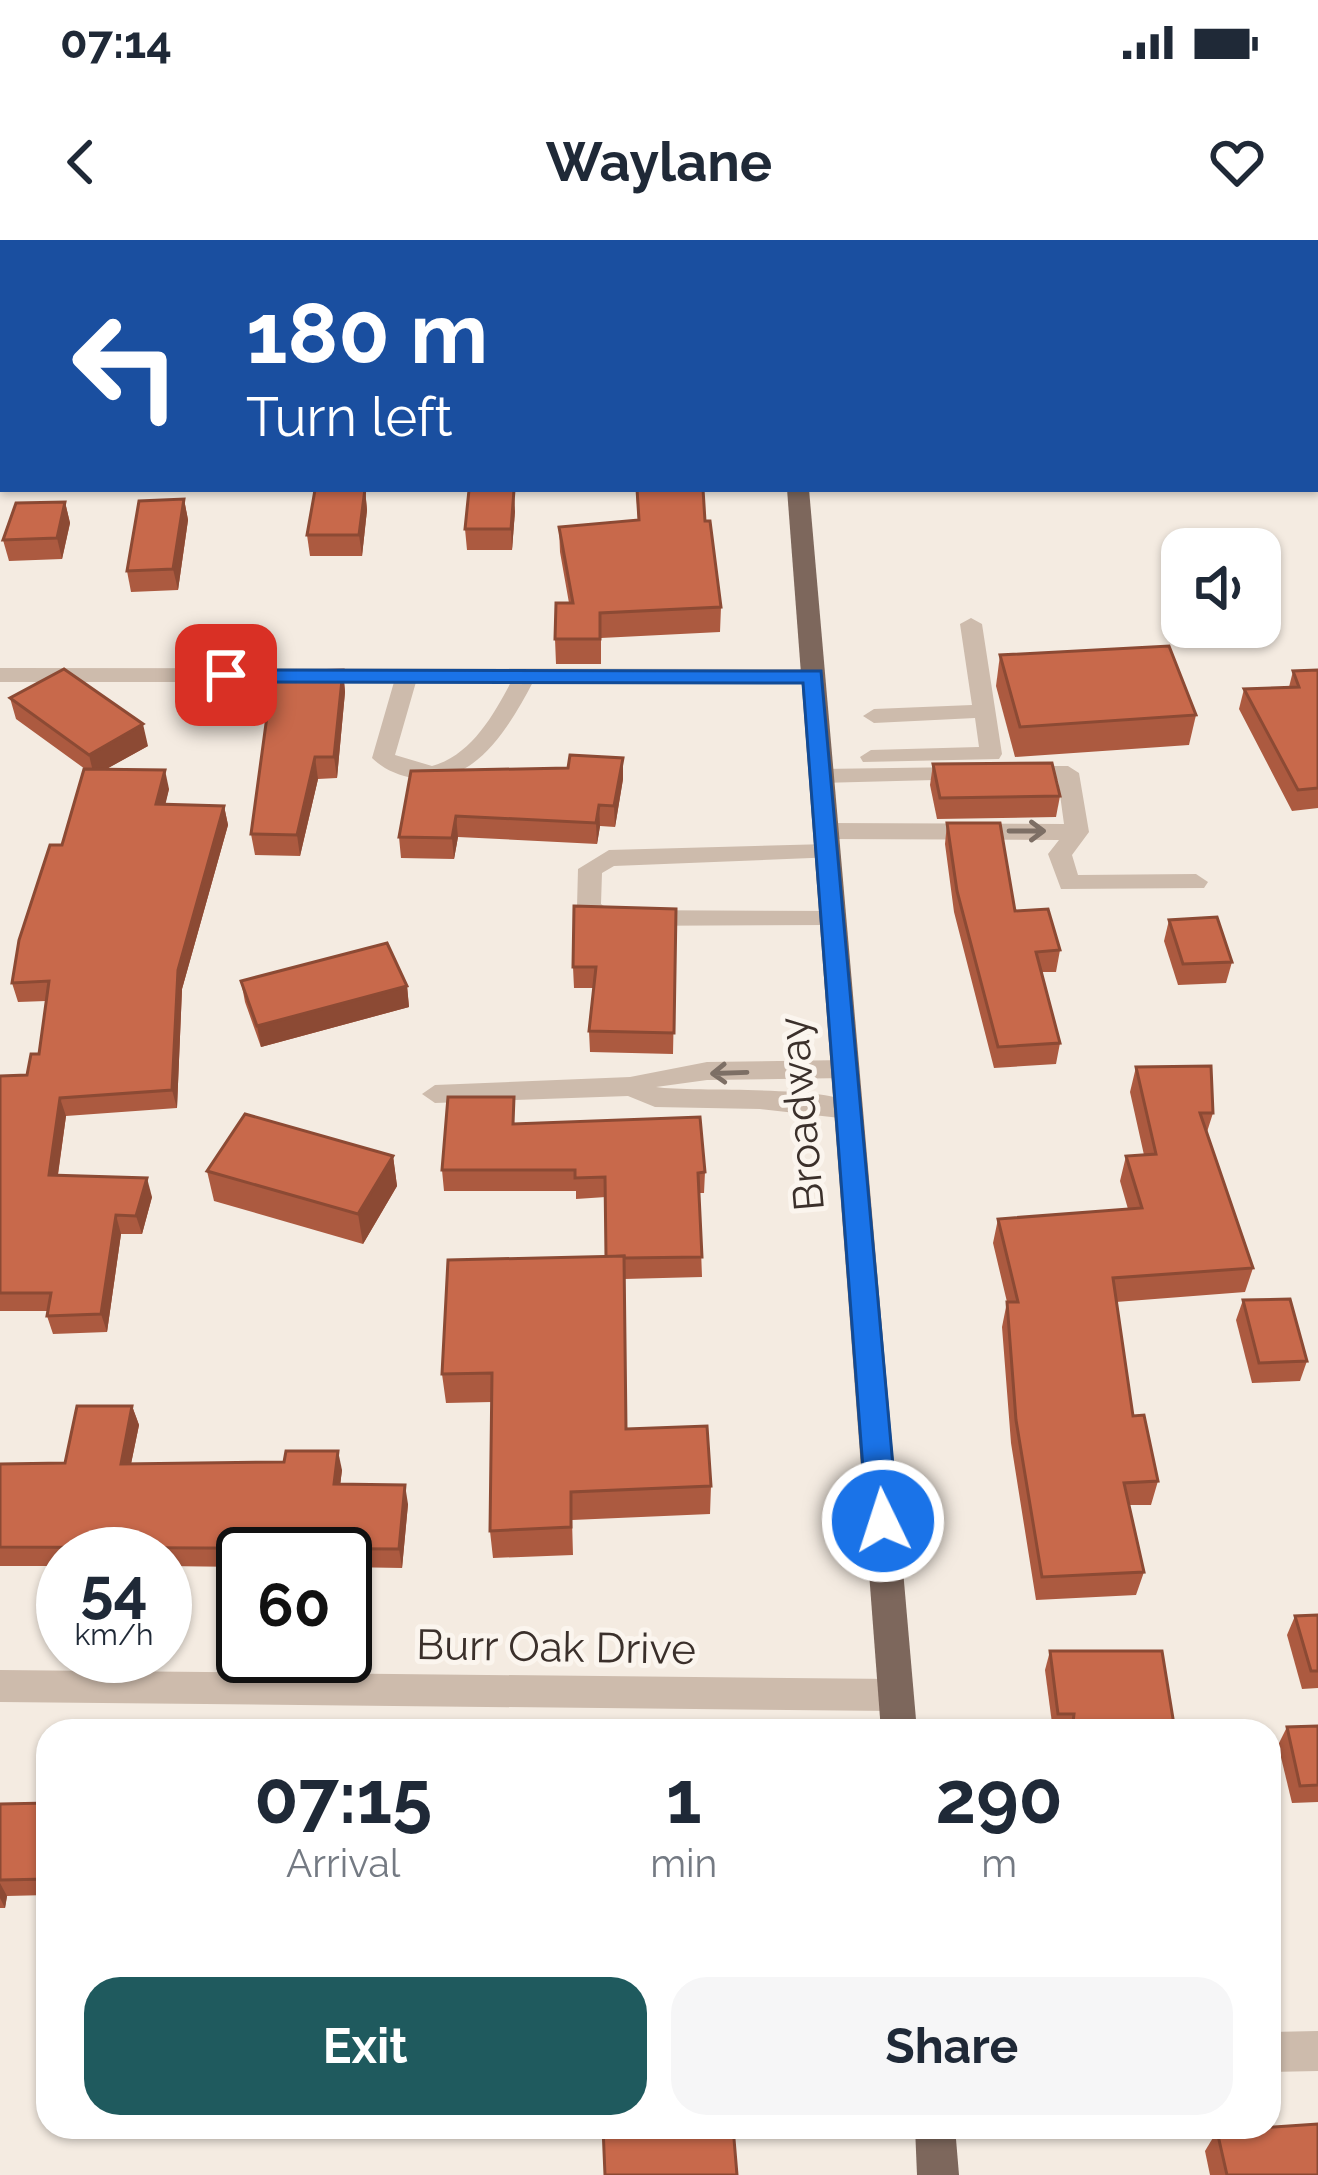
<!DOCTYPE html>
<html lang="en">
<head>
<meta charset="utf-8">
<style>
	:root { --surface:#fff; --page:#f6f6f7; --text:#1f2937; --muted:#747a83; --accent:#1f5a5e }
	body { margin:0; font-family:Raleway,sans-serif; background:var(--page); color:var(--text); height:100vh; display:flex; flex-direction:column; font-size:45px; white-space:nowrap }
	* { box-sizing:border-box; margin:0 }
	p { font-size:39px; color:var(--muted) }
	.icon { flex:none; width:66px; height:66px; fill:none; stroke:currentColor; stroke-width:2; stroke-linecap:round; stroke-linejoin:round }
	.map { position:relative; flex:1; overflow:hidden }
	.details { position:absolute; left:36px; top:1479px; width:1245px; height:420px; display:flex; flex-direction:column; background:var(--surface); border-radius:36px; box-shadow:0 3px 9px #0004 }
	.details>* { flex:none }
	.banner { position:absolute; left:0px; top:0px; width:1320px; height:252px; box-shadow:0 3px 9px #0004; background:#1a4fa0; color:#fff; overflow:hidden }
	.controls { position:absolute; left:1161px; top:288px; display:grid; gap:24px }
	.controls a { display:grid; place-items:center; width:120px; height:120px; border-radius:24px; background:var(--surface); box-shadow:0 3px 9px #0004; font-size:60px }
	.speed { position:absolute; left:36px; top:1287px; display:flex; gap:24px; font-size:60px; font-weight:700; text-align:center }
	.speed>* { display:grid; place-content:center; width:156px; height:156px; border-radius:50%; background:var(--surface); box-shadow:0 3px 9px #0004; line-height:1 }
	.speed small { font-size:30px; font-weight:400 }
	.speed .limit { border:6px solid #111; border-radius:18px; background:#fff; color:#111 }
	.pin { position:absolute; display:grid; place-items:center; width:102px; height:102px; color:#fff; margin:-51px; border-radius:24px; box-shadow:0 6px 18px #0006 }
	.me { position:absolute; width:132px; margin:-66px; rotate:356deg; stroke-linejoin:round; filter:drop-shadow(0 0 9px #0008) }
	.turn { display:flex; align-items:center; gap:42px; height:252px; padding:0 48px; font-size:54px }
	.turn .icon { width:156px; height:156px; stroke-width:2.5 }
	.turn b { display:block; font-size:84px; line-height:102px }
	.eta { display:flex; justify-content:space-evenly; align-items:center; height:204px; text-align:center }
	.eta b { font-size:72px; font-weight:700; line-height:84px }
	.cta { display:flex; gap:24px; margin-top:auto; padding:24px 48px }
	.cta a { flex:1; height:138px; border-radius:36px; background:var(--accent); color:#fff; font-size:48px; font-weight:700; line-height:138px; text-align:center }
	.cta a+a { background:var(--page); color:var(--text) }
	.status { display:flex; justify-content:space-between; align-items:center; height:84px; padding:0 60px; background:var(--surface); direction:ltr }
	.status svg { height:33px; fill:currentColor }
	header { display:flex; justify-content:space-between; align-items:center; height:156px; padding:0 48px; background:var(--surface); font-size:54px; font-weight:700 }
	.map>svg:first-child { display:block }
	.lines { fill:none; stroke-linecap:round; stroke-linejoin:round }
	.lane { fill:#cdbbac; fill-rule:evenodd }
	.street { fill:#cdbbac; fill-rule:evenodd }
	.primary { fill:#7d675c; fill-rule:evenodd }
	.wall { fill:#ac5a40 }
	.shaded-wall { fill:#8c4a34 }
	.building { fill:#c8694b; stroke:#8c4a34; stroke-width:3 }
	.oneway { stroke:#7d6f65 }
	.route { fill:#1a73e8; stroke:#114b97; stroke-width:3 }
	.labels { text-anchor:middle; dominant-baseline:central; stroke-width:10; stroke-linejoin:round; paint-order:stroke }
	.street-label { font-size:42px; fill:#3b302b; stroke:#fbf5ee }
</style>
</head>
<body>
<div class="status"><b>07:14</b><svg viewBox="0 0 49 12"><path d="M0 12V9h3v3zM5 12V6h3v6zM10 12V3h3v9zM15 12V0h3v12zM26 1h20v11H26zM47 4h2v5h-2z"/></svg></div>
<header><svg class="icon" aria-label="back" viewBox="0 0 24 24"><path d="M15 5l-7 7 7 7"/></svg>Waylane<svg class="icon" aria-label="heart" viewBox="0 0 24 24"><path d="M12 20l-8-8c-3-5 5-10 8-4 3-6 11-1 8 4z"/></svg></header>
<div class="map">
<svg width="1318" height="1935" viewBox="0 0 1318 1935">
	<rect width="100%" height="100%" fill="#f4ebe1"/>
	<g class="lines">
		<!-- lane -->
		<g class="lane">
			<path d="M202,0H220L201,3Z"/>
			<path d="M672,0H786L787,1L669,3Z"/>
			<rect x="0" y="62" width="3" height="10"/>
			<path d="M971,378L982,384L1002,514L999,519L863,522L860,517L871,510L979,507L975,478L874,483L863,476L874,469L972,465L960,384Z"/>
			<path d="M0,428L813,429L824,436L813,443L533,442C508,489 475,547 414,538C399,536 383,529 372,518L394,442H0ZM416,442H511C493,476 471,515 432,526L395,515Z"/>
			<path d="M1022,526H1068L1079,533L1089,592L1072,615L1078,635L1196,634L1208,642L1204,648L1061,649L1048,614L1059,600L826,599L814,591L826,583L1064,584L1058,540L1014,538L1011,533Z"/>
			<path d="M965,527L976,534L973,539L820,543L809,536L820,529Z"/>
			<path d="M828,604L836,607L840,612L836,617L614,626L602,633L601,664L609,670L841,671L845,677L841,683L833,685L604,686L577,667L578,629L609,610Z"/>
			<path d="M846,820L859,829L846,838L707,840L656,847C694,853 842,843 862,869L849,879L760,869L655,867L628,856L435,863L422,854L435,845L630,837L707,822Z"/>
		</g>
		<!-- street -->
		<g class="street">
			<path d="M886,0L884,3L769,1V0Z"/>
			<rect x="0" y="229" width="3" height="12"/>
			<path d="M0,1430L895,1439L908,1444L913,1455L908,1466L895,1471L0,1462Z"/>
			<path d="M1318,1791V1831L1269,1832V1792Z"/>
		</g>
		<!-- primary -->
		<g class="primary">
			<path d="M769,0H787L789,3H769Z"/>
			<path d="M787,249H809L917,1491H881Z"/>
			<path d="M915,1887H955L959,1935H917Z"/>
		</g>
	</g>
	<!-- wall -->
	<g class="wall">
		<path d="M0,0H48L47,3H3V43H0Z"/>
		<path d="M365,249L367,270L362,316H310L307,295Z"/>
		<path d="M636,249L705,281L721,367L720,392L601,398V424H556L555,399L569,363L560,312L559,287L638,280Z"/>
		<path d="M184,259L188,280L178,350L131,352L127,331Z"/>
		<path d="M65,262L70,283L62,319L9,321L3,300Z"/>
		<path d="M515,271L512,310H467L465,289Z"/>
		<path d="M1000,415L1196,475L1189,505L1015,517L996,446Z"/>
		<path d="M343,430L345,452L337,538L318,539L300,616L255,615L251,594Z"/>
		<path d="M1318,430V568L1292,571L1239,469L1244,449L1289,447L1293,431Z"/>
		<path d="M10,458L148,506L106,529L169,549L165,564L224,566L228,585L182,749L177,868L66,876L58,935L152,957L142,994H121L107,1092L53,1094L47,1076L48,1071H0V836L27,835L39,814L46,761L18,762L12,743L62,605L85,529L16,479Z"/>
		<path d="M623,518V539L615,587L600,586L597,604L458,597L454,619L401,618L399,597L568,528Z"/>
		<path d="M933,524L1060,556L1056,577L937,579L930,545Z"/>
		<path d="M947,583L1015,671L1060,710L1056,732H1041L1060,803L1056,824L994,828L954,672L945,604Z"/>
		<path d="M676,669L673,814L590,812L589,791L594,748H574L573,727Z"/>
		<path d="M1169,680L1232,722L1226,743L1178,745L1164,701Z"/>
		<path d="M241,741L407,746L409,767L261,807L245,762Z"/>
		<path d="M1136,827L1213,873L1207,892L1253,1028L1245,1052L1116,1062L1133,1176L1158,1241L1151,1265H1129L1144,1332L1136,1355L1036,1360L1011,1203L1002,1087L1007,1062L993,1003L998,979L1128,969L1120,941L1126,916L1144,915L1130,852Z"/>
		<path d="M515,884L705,932L704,953H699L702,1037L624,1039L626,1189L711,1246L710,1274L572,1280L573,1315L493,1318L490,1291L492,1162L446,1163L442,1134L606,1017V957L576,959V951H444L442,930Z"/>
		<path d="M393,916L397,946L363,1004L214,961L207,931Z"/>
		<path d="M1243,1060L1307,1121L1300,1141L1252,1143L1236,1080Z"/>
		<path d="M132,1166L139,1185L131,1224L342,1230L340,1245L408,1264L402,1328L345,1327V1314H243V1327L165,1326V1314H63V1326H0V1224L65,1223Z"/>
		<path d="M1318,1375V1448L1302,1449L1287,1395L1295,1376Z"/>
		<path d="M1050,1411L1175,1491H1053L1045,1430Z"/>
		<path d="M1318,1486V1562L1292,1563L1278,1505L1287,1487Z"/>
		<path d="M48,1563V1655L7,1656L5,1668H0V1564Z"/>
		<path d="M1217,1891L1318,1935H1210L1205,1911Z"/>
	</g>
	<!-- shaded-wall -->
	<g class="shaded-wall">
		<path d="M365,249L367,270L362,316L359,295Z"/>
		<path d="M514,250L515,271L512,310L511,289Z"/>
		<path d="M184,259L188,280L178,350L173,329Z"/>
		<path d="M65,262L70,283L62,319L57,298Z"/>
		<path d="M343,430L345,452L337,538L334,517Z"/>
		<path d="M143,484L148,506L94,536L89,515Z"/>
		<path d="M315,517L318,539L300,616L297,595Z"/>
		<path d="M623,518V539L615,587L614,566Z"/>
		<path d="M165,530L169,549L161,583L156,564Z"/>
		<path d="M599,565L600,586L597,604L596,583Z"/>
		<path d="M224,566L228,585L182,749L177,868L172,850L178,730Z"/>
		<path d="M456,576L458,597L454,619L452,598Z"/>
		<path d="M407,746L409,767L261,807L257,786Z"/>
		<path d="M60,858L66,876L55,954L49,935Z"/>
		<path d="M393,916L397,946L363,1004L358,974Z"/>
		<path d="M147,938L152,957L142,994L136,976Z"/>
		<path d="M116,975L121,994L107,1092L101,1074Z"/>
		<path d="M132,1166L139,1185L127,1243L121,1224Z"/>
		<path d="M338,1211L342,1230L338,1263L334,1244Z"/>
		<path d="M405,1245L408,1264L402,1328L399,1309Z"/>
		<path d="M0,1643L7,1656L5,1668L0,1658Z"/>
	</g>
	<!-- building -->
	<g class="building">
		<path d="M0,0H38L37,3H3V23H0Z"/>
		<path d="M107,0H142L141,3H106Z"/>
		<path d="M245,0H291V3H244Z"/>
		<path d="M509,0H649L650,3H509Z"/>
		<path d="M884,0H1071L1072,3H885Z"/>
		<rect x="1317" y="65" width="1" height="105"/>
		<path d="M365,249L359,295H307L315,250Z"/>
		<path d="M637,249H703L705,281H710L721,367L600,373V399H555L556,363H573L559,287L639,280Z"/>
		<path d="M469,250H514L511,289H465Z"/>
		<path d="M184,259L173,329L127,331L139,261Z"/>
		<path d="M65,262L57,298L3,300L16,263Z"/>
		<path d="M1169,406L1196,475L1020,487L1000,415Z"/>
		<path d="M64,429L143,484L89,515L10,458Z"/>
		<path d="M343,430L334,517H315L297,595L251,594L273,432Z"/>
		<path d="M1318,430V548L1298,550L1244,449L1299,447L1293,431Z"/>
		<path d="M570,515L623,518L614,566L599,565L596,583L456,576L452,598L399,597L411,531L568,528Z"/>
		<path d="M1052,523L1060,556L940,558L933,524Z"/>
		<path d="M84,529L165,530L156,564L224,566L178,730L172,850L60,858L49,935L147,938L136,976L116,975L101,1074L47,1076L51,1053H0V836L27,835L31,814H39L49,741L12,743L19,700L50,605H62Z"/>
		<path d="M947,583H1000L1015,671L1048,669L1060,710L1036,712L1060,803L998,807L957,651Z"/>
		<path d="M574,666L676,669L674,793L589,791L596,727H573Z"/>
		<path d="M1217,677L1232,722L1183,724L1169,680Z"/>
		<path d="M387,703L407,746L257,786L241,741Z"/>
		<path d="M1211,826L1213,873H1200L1253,1028L1113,1038L1133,1176L1144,1175L1158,1241L1124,1243L1144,1332L1042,1337L1016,1180L1007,1062H1018L998,979L1142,968L1126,916L1156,914L1136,827Z"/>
		<path d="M448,857H514L513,884L700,877L705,932L698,933L702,1017L624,1018V1016L606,1017L605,937L575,938V930H442Z"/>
		<path d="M245,874L393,916L358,974L207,931Z"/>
		<path d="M624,1016L626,1189L707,1186L711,1246L571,1252V1287L490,1291L492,1133L442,1134L448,1020Z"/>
		<path d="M1290,1059L1307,1121L1259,1123L1243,1060Z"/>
		<path d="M77,1166H132L121,1224L284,1222L286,1211H338L334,1244L405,1245L399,1309L0,1307V1224L65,1223Z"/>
		<path d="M1318,1375V1431H1311L1295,1376Z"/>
		<path d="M1050,1411H1162L1175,1491H1072L1074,1474H1058Z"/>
		<path d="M1318,1486V1545L1300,1546L1287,1487Z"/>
		<path d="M48,1563V1639L0,1640V1564Z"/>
		<path d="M1318,1884V1935H1227L1217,1891Z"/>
		<path d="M603,1887H733L737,1935H605Z"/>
	</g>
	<!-- one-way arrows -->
	<defs><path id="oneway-shaft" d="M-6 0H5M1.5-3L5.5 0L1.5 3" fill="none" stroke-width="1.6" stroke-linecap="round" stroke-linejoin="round" transform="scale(3)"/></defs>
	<g class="oneway">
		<use href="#oneway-shaft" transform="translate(1027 591)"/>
		<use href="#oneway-shaft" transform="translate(729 833) rotate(178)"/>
	</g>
	<!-- route -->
	<path class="route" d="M218,430L821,431L898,1281L893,1291L883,1294L867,1281L803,443L226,442L218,440Z"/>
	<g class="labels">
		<!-- street labels -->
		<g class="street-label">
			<text transform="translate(801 874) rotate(-95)">Broadway</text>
			<text transform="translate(556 1407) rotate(1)">Burr Oak Drive</text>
		</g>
	</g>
</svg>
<div class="controls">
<a><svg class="icon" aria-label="sound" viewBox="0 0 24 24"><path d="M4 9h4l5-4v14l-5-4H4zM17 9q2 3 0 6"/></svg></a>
</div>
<div class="speed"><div>54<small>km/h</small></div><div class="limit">60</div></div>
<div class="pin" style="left:226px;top:435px;background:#d93025"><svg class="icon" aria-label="arrive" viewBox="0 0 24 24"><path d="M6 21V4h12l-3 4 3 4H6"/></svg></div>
<svg class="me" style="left:883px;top:1281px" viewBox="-20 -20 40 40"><circle r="17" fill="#1a73e8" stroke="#fff" stroke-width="3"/><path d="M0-11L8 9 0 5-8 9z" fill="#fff"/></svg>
<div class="banner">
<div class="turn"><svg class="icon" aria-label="left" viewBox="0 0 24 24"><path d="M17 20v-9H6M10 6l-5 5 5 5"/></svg><div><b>180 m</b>Turn left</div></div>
</div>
<section class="details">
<div class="eta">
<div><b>07:15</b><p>Arrival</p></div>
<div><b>1</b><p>min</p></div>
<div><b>290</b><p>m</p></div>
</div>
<div class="cta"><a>Exit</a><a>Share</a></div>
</section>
</div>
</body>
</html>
